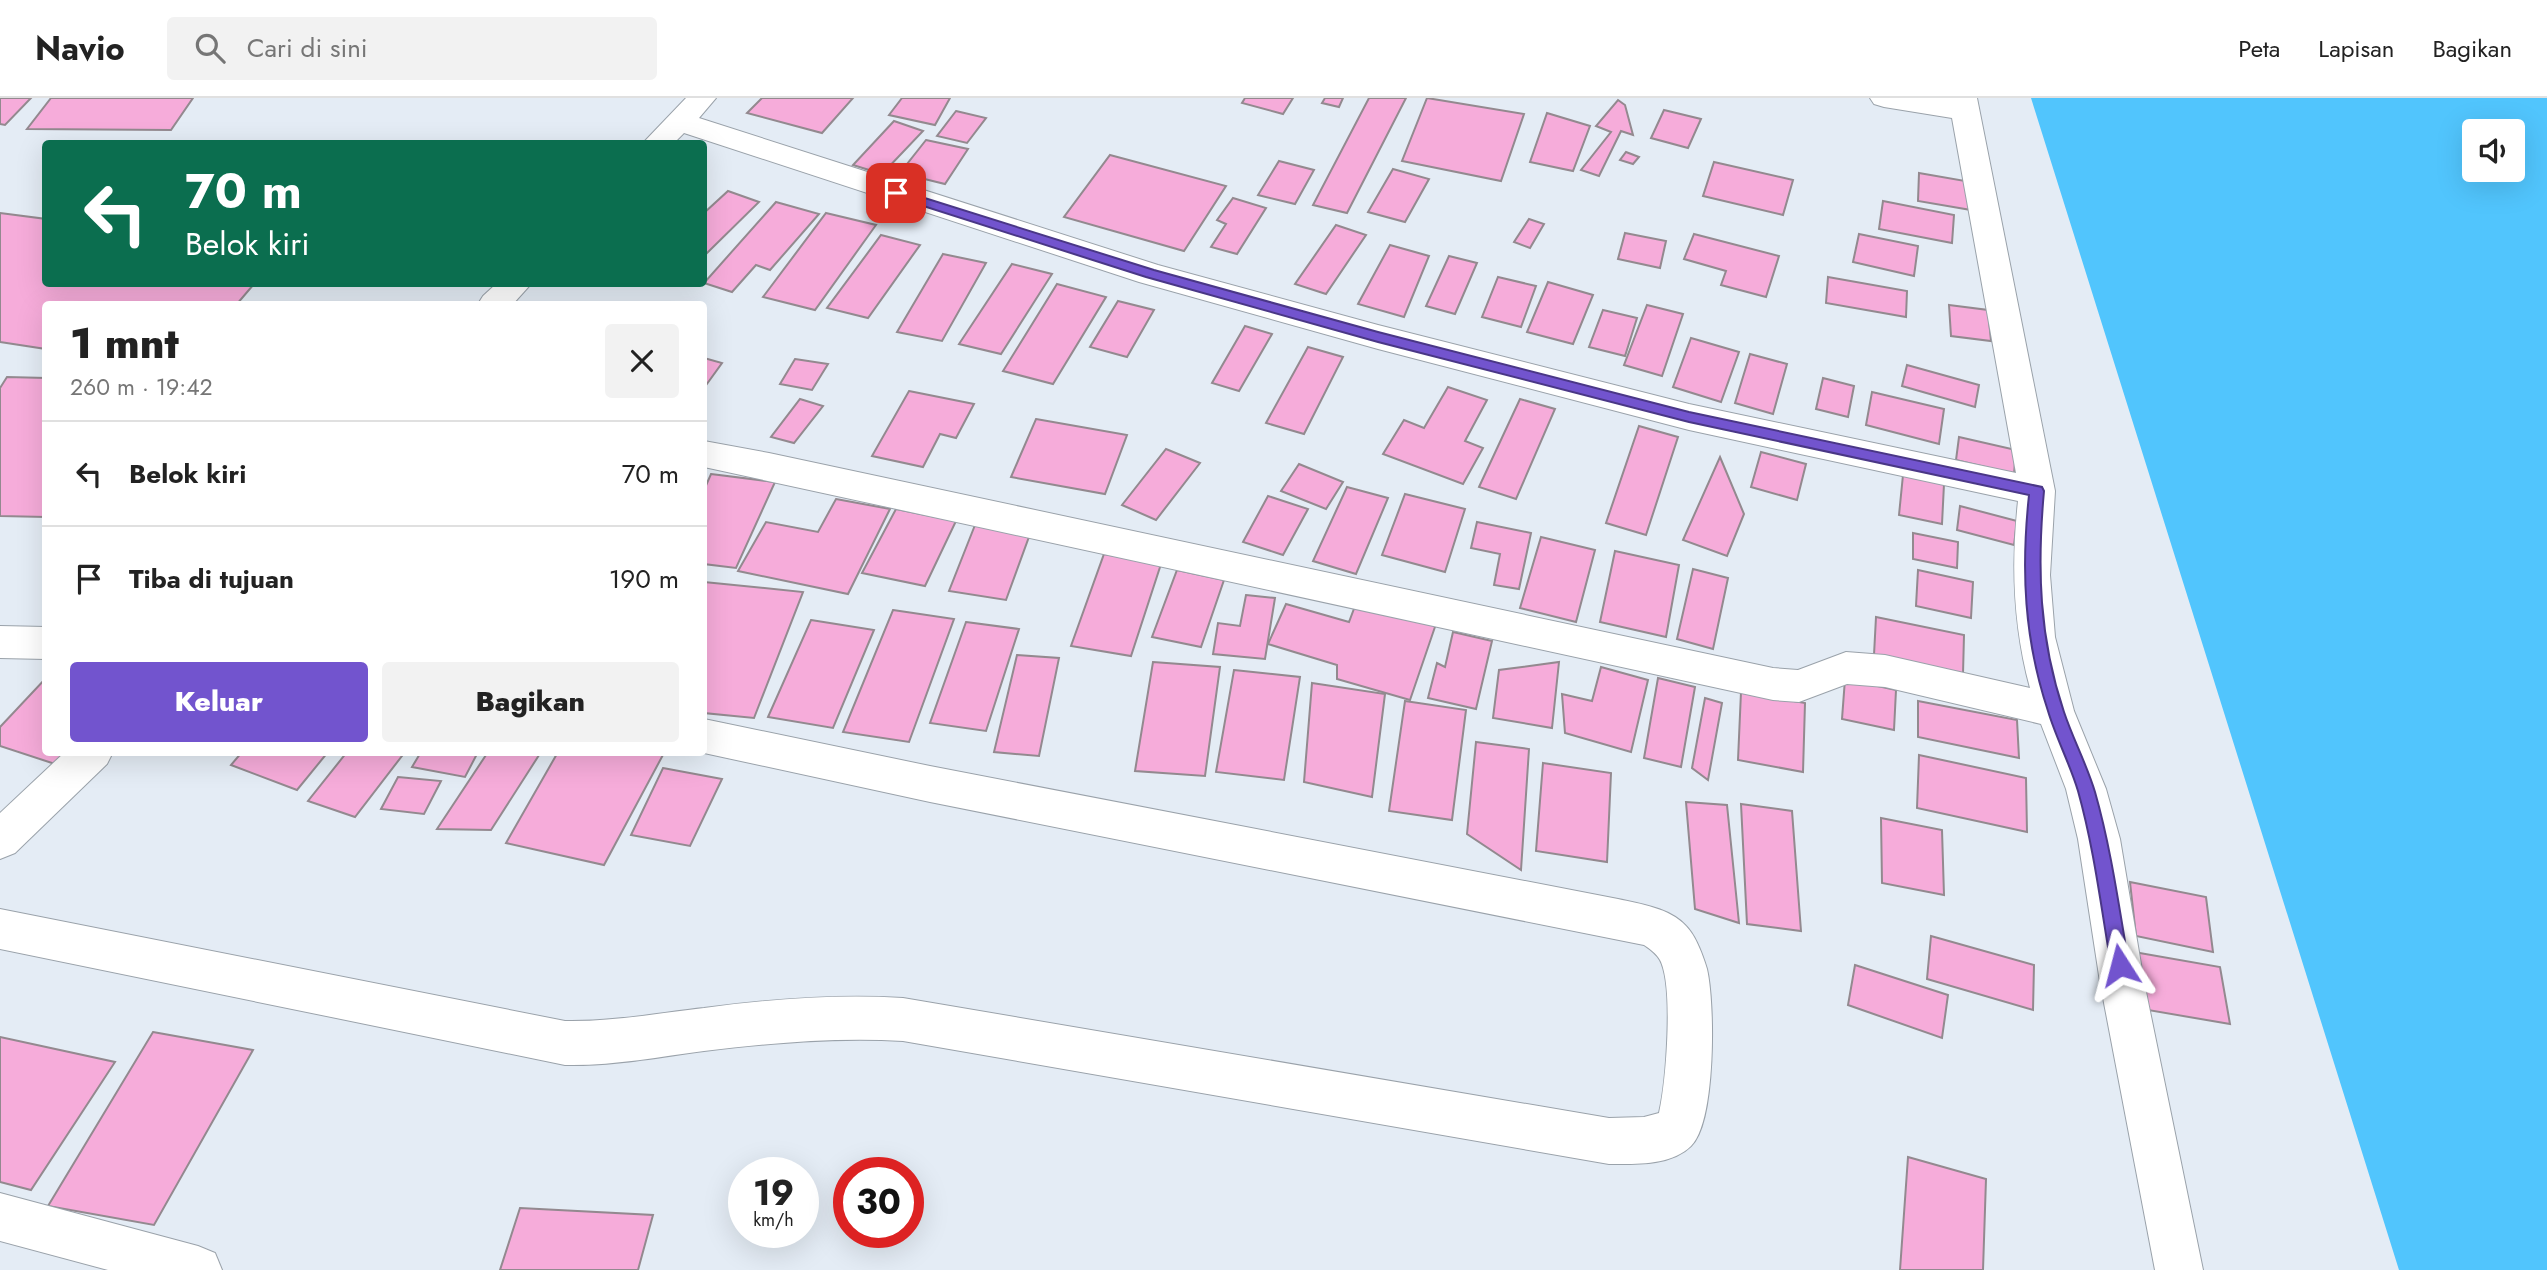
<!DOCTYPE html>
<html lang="id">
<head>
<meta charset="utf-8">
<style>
	:root { --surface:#fff; --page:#f2f2f2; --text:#222; --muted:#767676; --line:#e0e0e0; --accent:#7254ce }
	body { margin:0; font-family:Jost,sans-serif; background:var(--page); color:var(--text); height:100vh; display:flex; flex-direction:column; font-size:26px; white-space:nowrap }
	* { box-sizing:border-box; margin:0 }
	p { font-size:23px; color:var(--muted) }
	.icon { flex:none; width:38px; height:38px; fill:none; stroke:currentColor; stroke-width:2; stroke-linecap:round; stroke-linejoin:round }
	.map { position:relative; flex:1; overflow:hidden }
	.panel { position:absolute; left:42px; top:203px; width:665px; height:455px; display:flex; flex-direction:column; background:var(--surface); border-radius:7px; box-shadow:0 7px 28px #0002 }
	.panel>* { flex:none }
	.hud { position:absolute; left:42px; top:42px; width:665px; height:147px; border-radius:7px; box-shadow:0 7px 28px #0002; background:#0b6e4f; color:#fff; overflow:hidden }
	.fabs { position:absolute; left:2462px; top:21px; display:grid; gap:14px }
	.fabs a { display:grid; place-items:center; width:63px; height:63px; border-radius:7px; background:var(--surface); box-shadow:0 7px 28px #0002; font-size:35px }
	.speed { position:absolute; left:728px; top:1059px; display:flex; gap:14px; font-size:35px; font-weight:700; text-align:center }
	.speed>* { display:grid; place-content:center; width:91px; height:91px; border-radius:50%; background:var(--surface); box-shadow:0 7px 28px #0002; line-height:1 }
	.speed small { font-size:18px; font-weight:400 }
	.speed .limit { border:10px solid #d22; background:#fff; color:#111 }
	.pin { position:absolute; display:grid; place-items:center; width:60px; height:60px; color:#fff; margin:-30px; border-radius:14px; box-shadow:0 4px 10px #0006 }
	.me { position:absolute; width:77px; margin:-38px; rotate:351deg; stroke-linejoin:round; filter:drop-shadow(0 0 5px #0008) }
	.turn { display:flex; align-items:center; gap:24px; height:147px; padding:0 28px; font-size:32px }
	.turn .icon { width:91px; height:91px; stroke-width:2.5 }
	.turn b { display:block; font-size:49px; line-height:60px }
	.round { display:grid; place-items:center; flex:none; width:74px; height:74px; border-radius:7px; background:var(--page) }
	.head { display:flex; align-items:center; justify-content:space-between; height:119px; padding:0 28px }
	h1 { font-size:42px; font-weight:800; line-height:52px }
	.action { display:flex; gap:14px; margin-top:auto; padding:14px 28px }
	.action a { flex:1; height:80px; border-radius:7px; background:var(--accent); color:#fff; font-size:28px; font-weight:800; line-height:80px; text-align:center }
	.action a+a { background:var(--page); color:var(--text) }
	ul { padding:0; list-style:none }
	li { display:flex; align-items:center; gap:21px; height:105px; padding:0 28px; border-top:2px solid var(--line) }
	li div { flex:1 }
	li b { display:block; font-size:26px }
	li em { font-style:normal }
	header { display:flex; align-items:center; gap:42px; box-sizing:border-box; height:98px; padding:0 35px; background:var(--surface); border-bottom:2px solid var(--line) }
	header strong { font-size:33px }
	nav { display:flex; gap:38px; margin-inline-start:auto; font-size:24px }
	.search { width:490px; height:63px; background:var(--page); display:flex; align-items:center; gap:18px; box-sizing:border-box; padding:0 24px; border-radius:7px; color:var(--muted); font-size:26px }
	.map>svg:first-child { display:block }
	.water { fill:#51c5fd; fill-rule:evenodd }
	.building { fill:#f6acda; stroke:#93898f; stroke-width:2 }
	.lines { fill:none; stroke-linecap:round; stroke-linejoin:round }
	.minor-casing { stroke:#9aa2aa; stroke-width:2 }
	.minor { fill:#fff; fill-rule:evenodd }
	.route { fill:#7254ce; stroke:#4a3786; stroke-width:2 }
</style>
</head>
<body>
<header>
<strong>Navio</strong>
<div class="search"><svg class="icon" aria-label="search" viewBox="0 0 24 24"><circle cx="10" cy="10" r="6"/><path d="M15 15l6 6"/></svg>Cari di sini</div>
<nav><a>Peta</a><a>Lapisan</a><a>Bagikan</a></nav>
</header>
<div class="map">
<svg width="2547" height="1172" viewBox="0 0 2547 1172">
	<rect width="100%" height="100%" fill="#e4ecf5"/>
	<!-- water -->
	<path class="water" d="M2031,0H2547V1172H2399ZM2474,33H2513V72H2474Z"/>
	<!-- building -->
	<g class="building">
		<path d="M0,0H31L5,27L0,26Z"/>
		<path d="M51,0H193L171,32L27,31Z"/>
		<path d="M762,0H853L822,35L747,15Z"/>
		<path d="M902,0H950L935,27L889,17Z"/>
		<path d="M1245,0H1293L1283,16L1242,5Z"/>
		<path d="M1325,0H1343L1339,9L1322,5Z"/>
		<path d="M1369,0H1406L1347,115L1313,107Z"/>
		<path d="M1427,0L1524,16L1501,83L1402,63Z"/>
		<path d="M1618,2L1625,7L1633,37L1621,33L1599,78L1581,72L1611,34L1596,28Z"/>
		<path d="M1664,12L1701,21L1688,50L1651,40Z"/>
		<path d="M956,13L986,20L967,45L937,38Z"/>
		<path d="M1547,15L1590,28L1573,73L1530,64Z"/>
		<path d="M894,23L923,33L882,76L853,67Z"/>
		<path d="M926,42L968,51L945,86L900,75Z"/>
		<path d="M1626,54L1639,59L1633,66L1620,62Z"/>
		<path d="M1110,57L1226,88L1184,153L1064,119Z"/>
		<path d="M1279,63L1314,72L1295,106L1258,97Z"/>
		<path d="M1714,64L1793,82L1783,117L1703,98Z"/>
		<path d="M1393,71L1429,81L1405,124L1368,114Z"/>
		<path d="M1919,75L1971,84V112L1918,103Z"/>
		<path d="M728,93L759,104L704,158V115Z"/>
		<path d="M1233,100L1266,110L1237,156L1211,149L1226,126L1217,122Z"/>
		<path d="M1883,103L1954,117L1952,145L1879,131Z"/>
		<path d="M776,104L819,116L770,172L756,167L732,194L704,185Z"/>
		<path d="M0,115L46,121V186H254L237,206H46V251L0,244Z"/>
		<path d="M826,115L876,127L815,212L763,199Z"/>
		<path d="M1529,121L1544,126L1530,150L1514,144Z"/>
		<path d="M1336,127L1366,137L1326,196L1295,186Z"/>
		<path d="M1625,135L1666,143L1660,170L1618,161Z"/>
		<path d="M1694,136L1779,158L1766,199L1721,187L1726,173L1684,161Z"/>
		<path d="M1859,136L1918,148L1914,178L1853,164Z"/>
		<path d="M881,137L920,147L868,220L827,210Z"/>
		<path d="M1390,147L1429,158L1404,219L1358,206Z"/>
		<path d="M943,156L986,165L942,243L897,234Z"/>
		<path d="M1449,158L1477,165L1455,216L1426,208Z"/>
		<path d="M1012,166L1052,176L1001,256L959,246Z"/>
		<path d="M1498,179L1536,188L1521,229L1482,219Z"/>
		<path d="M1828,179L1907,193L1906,219L1826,205Z"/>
		<path d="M1548,184L1593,197L1573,246L1527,234Z"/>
		<path d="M1057,186L1106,199L1053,286L1003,273Z"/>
		<path d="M1118,203L1154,212L1127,259L1090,249Z"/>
		<path d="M1647,207L1683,216L1662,278L1624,267Z"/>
		<path d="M1949,207L1988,212L1991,243L1951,238Z"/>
		<path d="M1603,212L1637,220L1625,258L1589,249Z"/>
		<path d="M1245,228L1272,236L1239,293L1212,285Z"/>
		<path d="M1691,240L1739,254L1721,304L1673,289Z"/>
		<path d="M1308,249L1343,259L1304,336L1266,325Z"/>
		<path d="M1750,256L1787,266L1773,316L1735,305Z"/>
		<path d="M704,260L722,265L704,290Z"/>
		<path d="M795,261L828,266L812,292L780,286Z"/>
		<path d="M1907,267L1979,287L1975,309L1902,288Z"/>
		<path d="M7,279L46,280V419L0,418V290Z"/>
		<path d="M1823,280L1854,288L1848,319L1816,311Z"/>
		<path d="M1448,289L1487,302L1465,343L1483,350L1463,386L1383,356L1404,322L1424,330Z"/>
		<path d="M909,293L974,306L956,340L940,336L923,369L872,358Z"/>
		<path d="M1872,294L1944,311L1939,346L1866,327Z"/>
		<path d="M800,301L823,308L794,345L771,339Z"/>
		<path d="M1520,301L1555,311L1516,401L1479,389Z"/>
		<path d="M1036,321L1127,337L1105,396L1011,379Z"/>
		<path d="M1639,328L1678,339L1646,437L1606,425Z"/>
		<path d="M1959,339L2016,352L2014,376L1956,362Z"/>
		<path d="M1166,351L1200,365L1156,422L1122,407Z"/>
		<path d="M1761,354L1806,366L1797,402L1751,389Z"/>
		<path d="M1720,359L1744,416L1727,458L1683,442Z"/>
		<path d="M1299,366L1343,384L1326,411L1281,393Z"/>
		<path d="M711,376L775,384L736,470L704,466V392Z"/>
		<path d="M1903,377L1944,386L1942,426L1899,417Z"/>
		<path d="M1347,389L1388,400L1356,476L1313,463Z"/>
		<path d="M1405,396L1465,411L1445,474L1382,457Z"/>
		<path d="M1268,398L1308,411L1283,457L1243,444Z"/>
		<path d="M836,401L890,411L848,496L738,473L766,424L818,434Z"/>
		<path d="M1960,408L2017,423L2014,447L1957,432Z"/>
		<path d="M896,411L956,423L925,488L862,475Z"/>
		<path d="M1477,424L1531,435L1519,491L1494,487L1500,456L1471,450Z"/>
		<path d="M975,427L1030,436L1006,502L949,493Z"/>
		<path d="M1913,435L1958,444L1957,470L1913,461Z"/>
		<path d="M1541,439L1595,452L1576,524L1520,510Z"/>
		<path d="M1615,453L1679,467L1666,539L1600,524Z"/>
		<path d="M1104,456L1161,466L1131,558L1071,548Z"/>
		<path d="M1693,471L1728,480L1713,551L1677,541Z"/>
		<path d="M1177,472L1224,482L1201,549L1152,539Z"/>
		<path d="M1918,472L1973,484L1971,520L1916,508Z"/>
		<path d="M704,484L803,494L754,620L704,615Z"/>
		<path d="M1246,497L1275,500L1265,561L1213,556L1218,525L1240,528Z"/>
		<path d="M1358,500L1437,523L1410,602L1337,581V567L1268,546L1286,506L1349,524Z"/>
		<path d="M893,512L954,521L909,644L843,634Z"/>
		<path d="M1876,519L1964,537L1963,576L1874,557Z"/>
		<path d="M811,522L874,532L833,630L768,619Z"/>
		<path d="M966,524L1019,531L986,633L930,625Z"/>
		<path d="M1453,534L1492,543L1476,611L1428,600L1437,565L1445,569Z"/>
		<path d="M1017,557L1059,560L1039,658L994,654Z"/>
		<path d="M1153,564L1220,569L1205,678L1135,673Z"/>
		<path d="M1559,564L1552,630L1493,620L1499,572Z"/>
		<path d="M1601,569L1648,582L1631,654L1565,635L1562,596L1592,603Z"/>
		<path d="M1234,572L1300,579L1284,682L1216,674Z"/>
		<path d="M46,580V654H66L55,666L0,648V629Z"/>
		<path d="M1658,580L1695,589L1681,669L1644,660Z"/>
		<path d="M1845,581L1896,592L1894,632L1842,621Z"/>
		<path d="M1312,585L1385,596L1372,699L1304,684Z"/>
		<path d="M1741,594L1805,605L1803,674L1738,662Z"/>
		<path d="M1705,600L1722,605L1708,682L1692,670Z"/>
		<path d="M1405,603L1466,612L1452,722L1389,713Z"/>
		<path d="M1918,603L2017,622L2019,660L1918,639Z"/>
		<path d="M1476,644L1529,651L1521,772L1467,736Z"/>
		<path d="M242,654H328L297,692L231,667Z"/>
		<path d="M347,654H405L355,719L308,703Z"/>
		<path d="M421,654H478L465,679L412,669Z"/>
		<path d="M488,654H541L491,732L437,731Z"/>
		<path d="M558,654L664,655L604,767L506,745Z"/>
		<path d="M1919,657L2026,680L2027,734L1917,710Z"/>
		<path d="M1543,665L1611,675L1607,764L1536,753Z"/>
		<path d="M663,670L722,681L690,748L631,737Z"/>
		<path d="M398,679L441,683L424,716L381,711Z"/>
		<path d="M1686,704L1727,707L1739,825L1695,811Z"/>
		<path d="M1741,706L1792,713L1801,833L1747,826Z"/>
		<path d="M1881,720L1942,732L1944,797L1882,785Z"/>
		<path d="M2130,784L2206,799L2213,854L2136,838Z"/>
		<path d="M1931,838L2034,867L2033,912L1927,881Z"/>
		<path d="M2134,854L2220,869L2230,926L2142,911Z"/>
		<path d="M1855,867L1948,897L1942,940L1848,907Z"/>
		<path d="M153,934L253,952L154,1127L48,1108Z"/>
		<path d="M0,939L115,964L31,1092L0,1084Z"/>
		<path d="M1908,1059L1986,1081L1983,1172H1900Z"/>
		<path d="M520,1110L653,1117L638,1172H500Z"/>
	</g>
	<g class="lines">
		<!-- minor casing -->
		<g class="minor-casing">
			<g id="minor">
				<path d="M686,0H716L699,20L1158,167L1378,227L1689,306L2016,375L1952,20L1884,9L1874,6L1870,0H1977L2055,393L2050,477L2055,539L2074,613L2106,691L2120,741L2144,884L2203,1172H2155L2100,884L2078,741L2066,691L2041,626L1885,589L1847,586L1799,604L1773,602L704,369V343L769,355L1773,570L1798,572L1846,554L1885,557L2030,590C2013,527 2011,467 2018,403L1689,332L1378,251L1139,184L684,35L673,46H642Z"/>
				<path d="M496,186H531L513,206H478L483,198Z"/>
				<path d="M0,528L46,529V561L0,560Z"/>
				<path d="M704,621L930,668L1618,801C1640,806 1670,810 1686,828C1696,838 1703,858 1707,871C1715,905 1716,1024 1691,1048C1671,1068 1635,1066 1609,1066L903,943C837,939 771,945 704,953C658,959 612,968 565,967L0,851V811L565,923C612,924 658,915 704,910C771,901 837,896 903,900L1609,1020L1644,1019L1659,1015C1666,985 1674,888 1660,862C1656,855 1650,851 1644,847L930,704L704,655Z"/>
				<path d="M65,654H113L107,666L15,755L0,761V715Z"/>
				<path d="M0,1095L198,1148L215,1155L222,1172H108L0,1143Z"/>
			</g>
		</g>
		<!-- minor -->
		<use href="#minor" class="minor"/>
	</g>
	<!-- route -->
	<path class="route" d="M896,91L1154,172L1378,234L1689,314L2042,389L2044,393C2037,470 2039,540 2064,614C2073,641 2087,667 2095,694C2111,750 2119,809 2129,867L2126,873L2120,876L2113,873L2111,867C2101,809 2094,750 2078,693C2070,666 2056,640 2048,613C2024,541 2021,472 2029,397L1689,324L1378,244L1146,179L892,98V92Z"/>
</svg>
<div class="fabs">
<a><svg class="icon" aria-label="sound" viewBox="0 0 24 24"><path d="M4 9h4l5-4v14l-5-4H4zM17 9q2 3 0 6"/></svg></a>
</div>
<div class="speed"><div>19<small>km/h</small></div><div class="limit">30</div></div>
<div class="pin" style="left:896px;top:95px;background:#d93025"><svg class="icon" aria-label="arrive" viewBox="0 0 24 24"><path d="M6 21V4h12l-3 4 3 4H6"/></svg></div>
<svg class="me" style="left:2120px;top:867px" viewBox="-20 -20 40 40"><path d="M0-17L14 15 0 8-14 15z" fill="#7254ce" stroke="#fff" stroke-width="4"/></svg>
<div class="hud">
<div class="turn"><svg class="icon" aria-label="left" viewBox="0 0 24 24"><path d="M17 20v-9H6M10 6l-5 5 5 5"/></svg><div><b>70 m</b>Belok kiri</div></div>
</div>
<section class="panel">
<div class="head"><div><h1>1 mnt</h1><p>260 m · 19:42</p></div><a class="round"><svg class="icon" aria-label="close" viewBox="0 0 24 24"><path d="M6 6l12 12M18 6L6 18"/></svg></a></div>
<ul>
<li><svg class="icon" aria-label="left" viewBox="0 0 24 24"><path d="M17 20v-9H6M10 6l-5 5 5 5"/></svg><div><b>Belok kiri</b></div><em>70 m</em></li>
<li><svg class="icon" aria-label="arrive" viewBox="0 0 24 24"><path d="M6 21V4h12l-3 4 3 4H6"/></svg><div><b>Tiba di tujuan</b></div><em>190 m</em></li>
</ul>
<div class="action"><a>Keluar</a><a>Bagikan</a></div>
</section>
</div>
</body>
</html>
